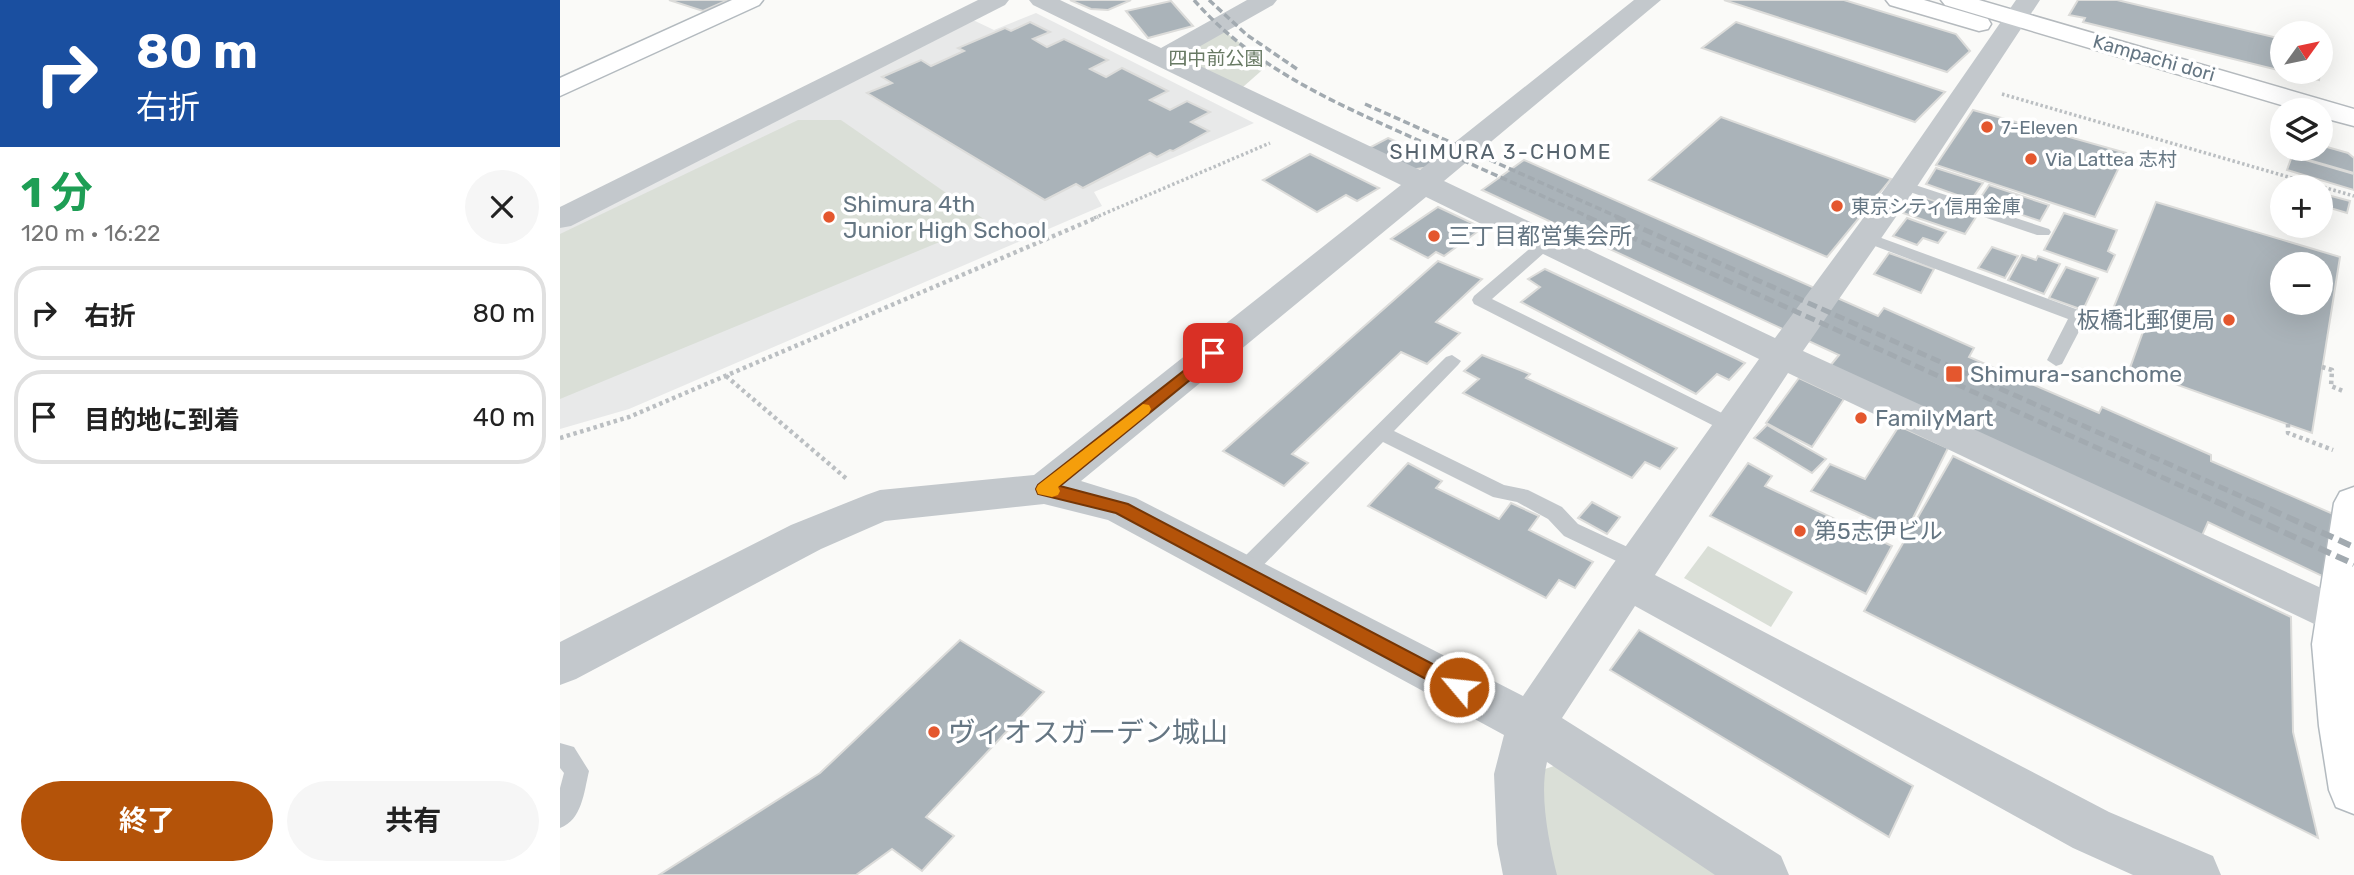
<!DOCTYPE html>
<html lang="ja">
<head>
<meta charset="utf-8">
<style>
	:root { --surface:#fff; --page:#f6f6f6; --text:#222; --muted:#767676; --line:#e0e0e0; --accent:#b45309 }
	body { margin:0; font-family:Rubik,"Noto Sans JP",sans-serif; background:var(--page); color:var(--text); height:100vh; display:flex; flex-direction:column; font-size:26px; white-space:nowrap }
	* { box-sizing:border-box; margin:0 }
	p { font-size:23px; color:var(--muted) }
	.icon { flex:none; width:38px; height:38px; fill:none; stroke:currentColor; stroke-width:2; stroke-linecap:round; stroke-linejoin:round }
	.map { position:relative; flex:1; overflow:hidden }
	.sheet { display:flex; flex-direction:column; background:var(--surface); width:560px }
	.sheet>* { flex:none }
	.hud { background:#1a4fa0; color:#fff; overflow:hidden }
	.needle { width:46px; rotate:57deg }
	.buttons { position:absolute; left:1710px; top:21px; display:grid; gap:14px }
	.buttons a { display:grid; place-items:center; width:63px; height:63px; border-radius:50%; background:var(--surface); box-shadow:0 7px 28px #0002; font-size:35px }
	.pin { position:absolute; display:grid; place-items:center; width:60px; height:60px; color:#fff; margin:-30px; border-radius:14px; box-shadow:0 4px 10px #0006 }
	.me { position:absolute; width:77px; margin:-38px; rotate:298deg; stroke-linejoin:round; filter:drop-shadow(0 0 5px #0008) }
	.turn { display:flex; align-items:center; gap:24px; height:147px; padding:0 21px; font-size:32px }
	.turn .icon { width:91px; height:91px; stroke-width:2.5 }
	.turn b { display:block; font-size:49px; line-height:60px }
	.round { display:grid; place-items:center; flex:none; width:74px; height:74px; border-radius:37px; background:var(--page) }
	.headline { display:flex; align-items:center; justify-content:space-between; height:119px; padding:0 21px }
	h1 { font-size:42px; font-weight:700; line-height:52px; color:#1e9e55 }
	.button { display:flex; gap:14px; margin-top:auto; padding:14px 21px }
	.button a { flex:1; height:80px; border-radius:42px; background:var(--accent); color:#fff; font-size:28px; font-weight:700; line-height:80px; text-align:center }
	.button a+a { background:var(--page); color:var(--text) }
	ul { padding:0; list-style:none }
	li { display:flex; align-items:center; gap:21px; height:94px; margin:0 14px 10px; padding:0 7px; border:4px solid var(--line); border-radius:28px }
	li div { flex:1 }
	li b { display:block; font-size:26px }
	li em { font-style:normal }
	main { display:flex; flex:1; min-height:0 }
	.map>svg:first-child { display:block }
	.built { fill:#e8e9e9 }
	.green { fill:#dadfd7 }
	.building { fill:#aab3b9; stroke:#dcdcda; stroke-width:2; fill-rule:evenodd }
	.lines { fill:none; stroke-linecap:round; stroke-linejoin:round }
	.secondary-casing { stroke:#b3babf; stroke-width:3 }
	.primary-casing { stroke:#b5babe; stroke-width:3 }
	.path-far1 { stroke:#bbbfc2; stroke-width:3.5; stroke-dasharray:2.5 2.5; stroke-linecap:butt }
	.path { stroke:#bbbfc2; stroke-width:4.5; stroke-dasharray:3.5 3.5; stroke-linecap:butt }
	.lane { fill:#c3c8cc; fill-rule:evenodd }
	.street { fill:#c3c8cc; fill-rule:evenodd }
	.secondary { fill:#fff; fill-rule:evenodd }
	.primary { fill:#fff; fill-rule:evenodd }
	.rail-far2 { stroke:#a2aab0; stroke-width:3.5; stroke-dasharray:7 3.5; stroke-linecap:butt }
	.rail-far1 { stroke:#a2aab0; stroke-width:5; stroke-dasharray:10 5; stroke-linecap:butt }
	.rail { stroke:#a2aab0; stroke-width:6; stroke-dasharray:13 6; stroke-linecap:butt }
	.route { fill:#b45309; stroke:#753606; stroke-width:2 }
	.slow { fill:#f59e0b }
	.poi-dot { fill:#e4572e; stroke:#fff; stroke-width:2.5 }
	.labels { text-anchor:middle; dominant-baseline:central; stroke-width:7; stroke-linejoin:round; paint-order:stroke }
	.far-park-label { font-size:19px; fill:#687a64; stroke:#fff }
	.far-street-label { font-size:19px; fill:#657683; stroke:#fff }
	.far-poi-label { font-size:19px; fill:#657683; stroke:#fff; text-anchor:start }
	.far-neighbourhood-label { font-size:21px; letter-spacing:2px; fill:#57646e; stroke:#fff }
	.poi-label { font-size:23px; fill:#657683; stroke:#fff; text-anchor:start }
	.near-poi-label { font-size:28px; fill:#657683; stroke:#fff; text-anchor:start }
</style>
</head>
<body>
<main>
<section class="sheet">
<div class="hud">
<div class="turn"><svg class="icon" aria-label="right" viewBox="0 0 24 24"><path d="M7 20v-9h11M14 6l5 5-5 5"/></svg><div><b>80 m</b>右折</div></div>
</div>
<div class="headline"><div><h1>1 分</h1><p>120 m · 16:22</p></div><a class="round"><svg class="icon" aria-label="close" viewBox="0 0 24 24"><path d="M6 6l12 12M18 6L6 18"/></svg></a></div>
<ul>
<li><svg class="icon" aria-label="right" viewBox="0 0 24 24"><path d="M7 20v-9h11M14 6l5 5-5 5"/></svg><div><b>右折</b></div><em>80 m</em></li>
<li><svg class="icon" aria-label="arrive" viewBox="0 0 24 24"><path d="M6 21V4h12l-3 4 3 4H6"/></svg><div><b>目的地に到着</b></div><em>40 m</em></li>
</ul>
<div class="button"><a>終了</a><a>共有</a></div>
</section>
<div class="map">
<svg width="1794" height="875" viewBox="0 0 1794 875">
	<rect width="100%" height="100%" fill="#fafaf8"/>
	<!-- built -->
	<path class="built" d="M476,13L694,123L534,192L542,206L69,409L0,429V228L413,20L434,30Z"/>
	<!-- green -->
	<g class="green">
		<path d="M658,27L709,64L675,94L601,58Z"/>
		<path d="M238,120H281L428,222L0,399V234Z"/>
		<path d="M1148,546L1233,592L1211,627L1124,578Z"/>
		<path d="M997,765L1161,875H993L976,772Z"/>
	</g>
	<!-- building -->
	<g class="building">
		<path d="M109,0H168L143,11Z"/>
		<path d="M510,0H571L548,10L531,9Z"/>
		<path d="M1164,0H1284L1396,34L1410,51L1387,72Z"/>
		<path d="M1518,0H1557L1722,39V71L1523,22L1525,18L1509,15Z"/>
		<path d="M611,1L633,26L588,38L566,11Z"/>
		<path d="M470,22L490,32L473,39L487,47L504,39L548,60L530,69L546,77L562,68L608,91L590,100L610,110L627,101L650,112L631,122L649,131L613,151L610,150L597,157L590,153L523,188L516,184L485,200L307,93L332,83L322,77L361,60L371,66L404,51L398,48L445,28L451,31Z"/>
		<path d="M1176,22L1385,92L1355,122L1142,48Z"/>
		<path d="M1726,72H1760L1759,80Z"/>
		<path d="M1413,110L1566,153L1535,217L1376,165Z"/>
		<path d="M1161,117L1331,179L1267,257L1089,180Z"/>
		<path d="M828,138L879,161L870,167L850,170L809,148Z"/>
		<path d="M1760,145L1788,153L1794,158V173L1728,154L1730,149H1760Z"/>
		<path d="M750,154L819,188L797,201L786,195L757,212L703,180Z"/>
		<path d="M1732,156L1794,174V190L1727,170Z"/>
		<path d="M964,160L1318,316L1324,308L1414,348L1409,357L1539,413L1542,407L1651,455V461L1794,523V591L1648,522L1641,538L1270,366L1279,355L922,190Z"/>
		<path d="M1376,168L1423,183L1411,200L1366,184Z"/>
		<path d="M1429,185L1489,205L1480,221L1419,200Z"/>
		<path d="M1760,193L1790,201L1787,213L1760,205Z"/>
		<path d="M1363,197L1414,214L1416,217L1405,234L1343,213L1353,199Z"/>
		<path d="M1596,202L1780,257L1752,433L1570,368L1585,326L1551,314ZM1722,264H1760V303H1722Z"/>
		<path d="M878,207L914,224L909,228L917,232L884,256L876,252L868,258L831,239Z"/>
		<path d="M1504,213L1557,230L1548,251L1555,255L1547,272L1484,250Z"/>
		<path d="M1347,218L1386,232L1378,243L1363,238L1357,245L1333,236Z"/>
		<path d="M1432,247L1458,256L1445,278L1418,268Z"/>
		<path d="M1329,253L1374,269L1361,293L1314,274Z"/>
		<path d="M1462,255L1476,260L1478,256L1500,264L1484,294L1448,280Z"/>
		<path d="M878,261L922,279L876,322L900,333L867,364L841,352L732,454L748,463L724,486L663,451Z"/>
		<path d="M1506,267L1538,278L1523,310L1489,298Z"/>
		<path d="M985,269L1177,359L1185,363L1169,380L1157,374L1136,394L961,302L980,287L968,279Z"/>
		<path d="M922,355L970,374L966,378L1117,448L1100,469L1085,462L1072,478L903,393L919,379L904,371Z"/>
		<path d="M1239,378L1284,399L1252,447L1206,423Z"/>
		<path d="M1207,425L1266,459L1252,473L1194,438Z"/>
		<path d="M1339,426L1388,448L1345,534L1251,491L1270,464L1305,479Z"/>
		<path d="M1393,456L1731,617L1733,732L1758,838L1304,611Z"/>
		<path d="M848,463L882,481L876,488L939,519L951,503L979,516L969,530L1033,562L1015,588L999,580L986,598L808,506Z"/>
		<path d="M1188,463L1212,476L1205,486L1332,546L1306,594L1150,516Z"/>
		<path d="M1032,502L1060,517L1047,534L1018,518Z"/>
		<path d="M1079,630L1353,786L1329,837L1050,670Z"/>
		<path d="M400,640L484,692L366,817L394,836L362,871L332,849L296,875H99L260,773Z"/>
	</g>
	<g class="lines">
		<!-- secondary casing -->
		<g class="secondary-casing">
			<g id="secondary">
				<path d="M172,0H203L199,5L0,96V78Z"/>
				<path d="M1794,487V814L1776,807L1769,790L1759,726L1752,644L1774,503L1780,492Z"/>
			</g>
		</g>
		<!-- primary casing -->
		<g class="primary-casing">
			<g id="primary">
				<path d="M1326,0H1364L1428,19L1431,24L1428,29L1419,31L1330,5Z"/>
				<path d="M1381,0H1419L1794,109V126L1760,117V110H1738L1385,5Z"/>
			</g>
		</g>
		<!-- path-far1 -->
		<g class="path-far1">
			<path d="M1442,94L1794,196"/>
			<path d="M534,218L710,143"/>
		</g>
		<!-- path -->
		<g class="path">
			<path d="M1762,367L1772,370L1771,386L1783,391"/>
			<path d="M166,376L288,480"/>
			<path d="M1728,424V433L1773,450"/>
			<path d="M0,438L69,417L538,217"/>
		</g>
		<!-- lane -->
		<g class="lane">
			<path d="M1343,181L1489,229L1491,232L1489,235H1477L1338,188L1336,185L1338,182Z"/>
			<path d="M1305,232L1524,312L1527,316L1502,364L1496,366L1487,360L1508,319L1299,240L1297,237Z"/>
			<path d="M987,237L995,242L993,245L932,299L1178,421L1181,426L1178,431H1164L914,304L912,300L914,296L981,239Z"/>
			<path d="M892,355L901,361L898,365L834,431L944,485L968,490L1002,507L1018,524L1087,556L1090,562L1087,568L1079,571L1071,568L1004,536L988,519L957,502L933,497L823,442L691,578L683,581L675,578L672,572L675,566L886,357Z"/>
			<path d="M0,743L14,747L29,771C24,792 22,820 0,828V788L4,773L0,768Z"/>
		</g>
		<!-- street -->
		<g class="street">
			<path d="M418,0H449L445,5L11,226L0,228V207Z"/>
			<path d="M469,0H500L601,48L687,0H717L713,5L621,57L860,170L1074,0H1101L884,181L1215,338L1332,179L1456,0H1480L1358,185L1243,351L1794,603V643L1228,373L1095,575L1549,812L1653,856L1661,875H1573L1513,848L1075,606L1002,718L1221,856L1229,875H1155L987,762C979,795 989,843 997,875H943L937,844L934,774L944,735L548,520L484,504L325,521L261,549L16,679L0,685V642L231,525L306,495L320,490L474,475L841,185L473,5ZM866,197L1199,359L1051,567L963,696L576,498L521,481Z"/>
		</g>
		<!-- secondary -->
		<use href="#secondary" class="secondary"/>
		<!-- primary -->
		<use href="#primary" class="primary"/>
		<!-- rail-far2 -->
		<g class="rail-far2">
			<path d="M634,0C694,69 778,104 860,141C917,167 974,192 1031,218"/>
			<path d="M649,0L687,35L737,69"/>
			<path d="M805,104L1060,218"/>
		</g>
		<!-- rail-far1 -->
		<g class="rail-far1">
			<path d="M1027,217L1659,503"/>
			<path d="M1056,217L1696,503"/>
		</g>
		<!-- rail -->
		<g class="rail">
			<path d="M1655,501L1794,564"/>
			<path d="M1692,501L1794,547"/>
		</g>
	</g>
	<!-- route -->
	<path class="route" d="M653,348L658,350L660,353L658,357L500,486L568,504L905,681L908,687L905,693L899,695L892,693L556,513L478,494L476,489L478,485Z"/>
	<!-- slow -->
	<path class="slow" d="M583,404L589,405L591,409L589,413L498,487L500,491L498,495L492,497L478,494L476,489L478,485Z"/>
	<!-- markers -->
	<g class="poi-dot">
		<circle cx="1427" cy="127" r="7"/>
		<circle cx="1471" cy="159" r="7"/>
		<circle cx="1277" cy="206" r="7"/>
		<circle cx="269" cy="217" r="7"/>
		<circle cx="874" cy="236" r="7"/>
		<circle cx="1669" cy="320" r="7"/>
		<rect x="1385" y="365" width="18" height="18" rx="3.5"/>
		<circle cx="1301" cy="418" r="7"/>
		<circle cx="1240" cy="531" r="7"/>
		<circle cx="374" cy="732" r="7"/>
	</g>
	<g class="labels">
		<!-- far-park labels -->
		<g class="far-park-label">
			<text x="656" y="58">四中前公園</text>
		</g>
		<!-- far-street labels -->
		<g class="far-street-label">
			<text transform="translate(1594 58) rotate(16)">Kampachi dori</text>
		</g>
		<!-- far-poi labels -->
		<g class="far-poi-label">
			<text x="1441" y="127">7-Eleven</text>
			<text x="1485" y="159">Via Lattea 志村</text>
			<text x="1291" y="206">東京シティ信用金庫</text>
		</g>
		<!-- far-neighbourhood labels -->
		<g class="far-neighbourhood-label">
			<text x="941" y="151">SHIMURA 3-CHOME</text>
		</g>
		<!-- poi labels -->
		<g class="poi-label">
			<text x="283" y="204">Shimura 4th<tspan x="283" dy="26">Junior High School</tspan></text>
			<text x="888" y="236">三丁目都営集会所</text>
			<text x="1655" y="320" text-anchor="end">板橋北郵便局</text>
			<text x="1410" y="374">Shimura-sanchome</text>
			<text x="1315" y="418">FamilyMart</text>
			<text x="1254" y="531">第5志伊ビル</text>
		</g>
		<!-- near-poi labels -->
		<g class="near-poi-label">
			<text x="388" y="732">ヴィオスガーデン城山</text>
		</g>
	</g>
</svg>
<div class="buttons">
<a><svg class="needle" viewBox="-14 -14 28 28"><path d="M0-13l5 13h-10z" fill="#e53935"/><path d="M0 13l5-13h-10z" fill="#767676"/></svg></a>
<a><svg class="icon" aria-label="layers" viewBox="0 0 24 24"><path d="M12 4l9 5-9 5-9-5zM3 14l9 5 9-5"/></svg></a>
<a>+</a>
<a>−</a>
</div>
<div class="pin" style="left:653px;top:353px;background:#d93025"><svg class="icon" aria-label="arrive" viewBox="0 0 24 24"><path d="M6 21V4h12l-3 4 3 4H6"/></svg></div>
<svg class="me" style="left:899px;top:687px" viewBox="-20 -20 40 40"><circle r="17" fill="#b45309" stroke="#fff" stroke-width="3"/><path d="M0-11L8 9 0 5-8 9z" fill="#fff"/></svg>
</div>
</main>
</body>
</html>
